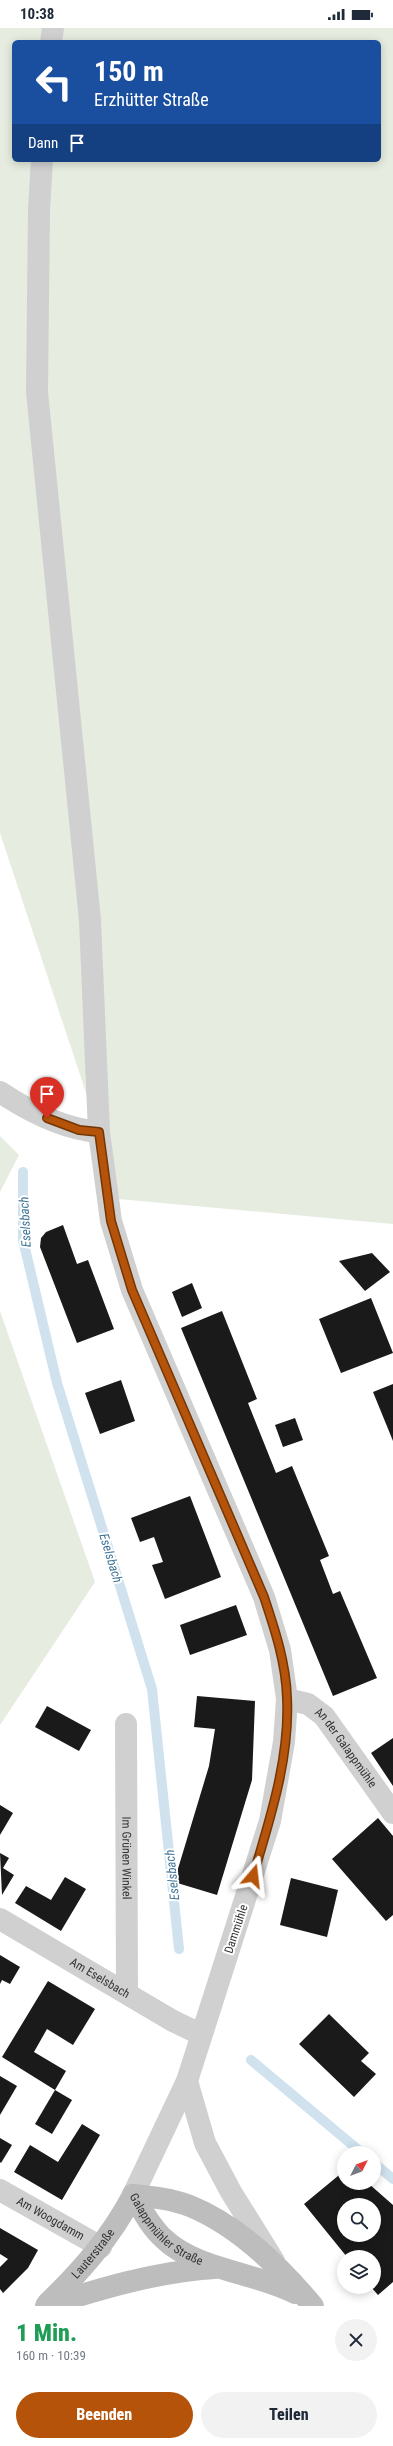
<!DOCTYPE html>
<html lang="de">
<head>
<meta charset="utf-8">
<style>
	:root { --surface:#fff; --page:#f2f2f3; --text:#1f2937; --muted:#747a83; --accent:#b45309 }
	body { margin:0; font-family:"Roboto Condensed",sans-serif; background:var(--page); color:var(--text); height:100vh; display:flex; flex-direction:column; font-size:15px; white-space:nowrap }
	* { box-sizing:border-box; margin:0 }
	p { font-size:13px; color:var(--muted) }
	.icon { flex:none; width:22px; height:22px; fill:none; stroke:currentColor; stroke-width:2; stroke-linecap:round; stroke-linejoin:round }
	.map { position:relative; height:2278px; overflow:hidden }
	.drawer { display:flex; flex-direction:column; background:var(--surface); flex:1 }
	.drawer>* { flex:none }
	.top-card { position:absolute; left:12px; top:12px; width:369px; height:122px; border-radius:6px; box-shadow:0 2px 10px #0003; background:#1a4fa0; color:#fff; overflow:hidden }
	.needle { width:26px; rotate:48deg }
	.fabs { position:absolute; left:337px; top:2118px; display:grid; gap:8px }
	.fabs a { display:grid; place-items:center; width:44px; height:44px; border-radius:50%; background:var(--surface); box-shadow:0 2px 10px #0003; font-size:20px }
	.pin { position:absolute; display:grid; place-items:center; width:34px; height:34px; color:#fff; margin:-41px -17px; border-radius:50% 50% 50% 0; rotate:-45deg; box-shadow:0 0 4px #0007 }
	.pin .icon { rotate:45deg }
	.me { position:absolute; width:44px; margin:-22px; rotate:17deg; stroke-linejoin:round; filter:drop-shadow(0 0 3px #0008) }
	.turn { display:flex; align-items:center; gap:14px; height:84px; padding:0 16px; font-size:18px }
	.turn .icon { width:52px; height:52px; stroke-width:2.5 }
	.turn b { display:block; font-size:28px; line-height:34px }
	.then { display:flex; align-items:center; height:38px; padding:0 16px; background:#0003; gap:8px; font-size:15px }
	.round { display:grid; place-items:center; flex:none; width:42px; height:42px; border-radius:21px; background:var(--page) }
	.summary { display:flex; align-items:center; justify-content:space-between; height:68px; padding:0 16px }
	h1 { font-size:24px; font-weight:800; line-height:30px; color:#1e9e55 }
	.action { display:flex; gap:8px; margin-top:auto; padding:8px 16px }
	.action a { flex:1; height:46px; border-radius:24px; background:var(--accent); color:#fff; font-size:16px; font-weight:800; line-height:46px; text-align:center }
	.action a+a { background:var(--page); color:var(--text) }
	.status { display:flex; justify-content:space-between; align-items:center; height:28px; padding:0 20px; background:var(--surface); direction:ltr }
	.status svg { height:11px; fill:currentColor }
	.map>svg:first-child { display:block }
	.green { fill:#e6ecdf; fill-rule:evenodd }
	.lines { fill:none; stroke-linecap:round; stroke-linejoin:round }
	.stream { stroke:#cfe2ee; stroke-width:10 }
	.building { fill:#1a1a1a; fill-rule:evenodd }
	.minor { stroke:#d0d0d0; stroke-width:22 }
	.tertiary { stroke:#d0d0d0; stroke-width:22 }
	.secondary { stroke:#bdbdbd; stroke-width:22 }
	.route-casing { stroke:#753606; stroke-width:10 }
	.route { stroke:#b45309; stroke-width:7 }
	.labels { text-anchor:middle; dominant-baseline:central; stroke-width:4; stroke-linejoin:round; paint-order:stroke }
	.street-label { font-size:12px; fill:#333; stroke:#fff }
	.water-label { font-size:13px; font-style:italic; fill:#3f7597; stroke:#fff }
</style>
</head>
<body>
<div class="status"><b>10:38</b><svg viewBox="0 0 49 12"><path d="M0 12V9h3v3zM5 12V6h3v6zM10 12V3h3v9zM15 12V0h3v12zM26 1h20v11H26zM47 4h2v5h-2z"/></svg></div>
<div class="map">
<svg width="393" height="2278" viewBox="0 0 393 2278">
	<rect width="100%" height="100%" fill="#fff"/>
	<!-- green -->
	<g class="green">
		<path d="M0,0H393V1196L107,1170L99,1104L0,805ZM14,14H379V132H14Z"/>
		<path d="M0,1108L19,1127L0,1164Z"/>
		<path d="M0,1283L95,1554L0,1697Z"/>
	</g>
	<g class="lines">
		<!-- stream -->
		<g class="stream">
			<path d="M23,1144V1212L57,1355L152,1661L179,1921"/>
			<path d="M251,2032L362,2125"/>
			<path d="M374,2135L393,2151"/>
		</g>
	</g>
	<!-- building -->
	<g class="building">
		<path d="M63,1197L77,1236L88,1232L114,1301L77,1315L40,1219L41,1210L46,1204Z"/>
		<path d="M372,1225L390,1244L365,1263L339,1233Z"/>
		<path d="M192,1255L202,1280L182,1289L172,1264Z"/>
		<path d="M371,1270L393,1325L341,1345L319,1291Z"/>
		<path d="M222,1283L257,1371L248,1375L276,1445L292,1438L329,1528L320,1532L333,1566L340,1563L377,1650L333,1668L181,1300Z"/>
		<path d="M121,1352L135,1393L100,1406L85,1365Z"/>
		<path d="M393,1356V1413L373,1364Z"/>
		<path d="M295,1390L303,1412L283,1419L275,1397Z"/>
		<path d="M190,1468L221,1549L165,1571L152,1537L163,1534L154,1509L140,1514L131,1490Z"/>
		<path d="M236,1577L247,1607L190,1627L180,1597Z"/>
		<path d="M197,1668L255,1673L252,1752L217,1867L174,1854L209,1738L215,1701L194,1699Z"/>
		<path d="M47,1678L91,1702L79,1723L35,1699Z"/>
		<path d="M393,1710V1758L371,1725Z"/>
		<path d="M0,1777L13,1785L0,1807Z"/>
		<path d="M378,1790L393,1808V1887L386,1893L332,1831Z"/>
		<path d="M0,1825L9,1830L3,1840L14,1847L2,1867Z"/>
		<path d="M65,1849L86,1861L61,1903L15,1875L26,1858L51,1872Z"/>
		<path d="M291,1850L338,1862L327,1909L280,1897Z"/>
		<path d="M0,1927L20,1939L10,1956L2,1952L0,1956Z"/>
		<path d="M48,1953L95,1981L73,2017L47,2001L34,2024L66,2043L55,2062L2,2029Z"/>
		<path d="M329,1986L369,2025L361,2033L376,2046L354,2069L299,2016Z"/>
		<path d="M0,2048L17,2058L0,2087Z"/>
		<path d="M55,2062L72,2072L52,2106L35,2096Z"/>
		<path d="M82,2096L100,2107L62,2172L14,2144L30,2117L58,2134Z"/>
		<path d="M0,2110L12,2117L1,2135L0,2134Z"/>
		<path d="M344,2143V2155H368L393,2177V2254L378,2267L371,2259H374V2229H347L304,2176ZM344,2177H374V2207H344Z"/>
		<path d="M0,2200L38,2222L28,2240L3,2265L0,2261V2239L8,2231L0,2226Z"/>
	</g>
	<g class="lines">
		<!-- minor -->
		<g class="minor">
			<path id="s1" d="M287,1671L308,1676L324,1688L393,1785"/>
			<path id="s2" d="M126,1696L127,1964"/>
			<path id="s3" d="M0,1891L173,1993L200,2006"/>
			<path id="s4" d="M0,2162L101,2219"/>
		</g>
		<!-- tertiary -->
		<g class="tertiary">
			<path d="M51,14L53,0"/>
			<path d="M42,132L39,181L37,364L90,892L99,1104L111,1193L132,1262L264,1569L280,1622L287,1671L284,1714L270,1793L187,2053L133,2167"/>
			<path d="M0,1064C30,1084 63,1101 99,1104"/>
			<path d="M187,2053L205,2115L231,2164L274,2233"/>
		</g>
		<!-- secondary -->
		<g class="secondary">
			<path d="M133,2167C153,2169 172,2171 190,2178C239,2198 280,2239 313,2278"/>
			<path id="s5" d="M133,2167C142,2182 150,2198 163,2210C196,2242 254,2244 295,2265"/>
			<path id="s6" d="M48,2275C82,2242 111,2209 133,2167"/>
			<path d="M46,2278C102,2260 156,2244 214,2240"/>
		</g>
	</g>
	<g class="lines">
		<!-- route casing -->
		<g class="route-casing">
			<path id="route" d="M47,1090L79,1102L99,1104L111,1193L132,1262L264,1569C275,1602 286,1635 287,1670C290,1730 270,1791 253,1848"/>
		</g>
		<!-- route -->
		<use href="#route" class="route"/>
	</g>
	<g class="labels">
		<!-- street labels -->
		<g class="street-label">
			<text stroke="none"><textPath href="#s1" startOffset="80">An der Galappmühle</textPath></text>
			<text stroke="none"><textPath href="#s2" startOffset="134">Im Grünen Winkel</textPath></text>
			<text transform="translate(236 1901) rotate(-72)">Dammühle</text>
			<text stroke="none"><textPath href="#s3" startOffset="116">Am Eselsbach</textPath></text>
			<text stroke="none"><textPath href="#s4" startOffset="58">Am Woogdamm</textPath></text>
			<text stroke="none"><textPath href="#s5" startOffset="49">Galappmühler Straße</textPath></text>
			<text stroke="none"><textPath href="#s6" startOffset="67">Lauterstraße</textPath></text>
		</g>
		<!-- water labels -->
		<g class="water-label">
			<text transform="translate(25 1194) rotate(-93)">Eselsbach</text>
			<text transform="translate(111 1530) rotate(73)">Eselsbach</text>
			<text transform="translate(172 1847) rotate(-96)">Eselsbach</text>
		</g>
	</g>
</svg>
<div class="fabs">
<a><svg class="needle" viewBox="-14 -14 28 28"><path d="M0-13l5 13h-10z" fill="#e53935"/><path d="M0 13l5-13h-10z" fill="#747a83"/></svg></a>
<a><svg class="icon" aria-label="search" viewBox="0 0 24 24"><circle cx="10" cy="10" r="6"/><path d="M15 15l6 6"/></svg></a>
<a><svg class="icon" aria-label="layers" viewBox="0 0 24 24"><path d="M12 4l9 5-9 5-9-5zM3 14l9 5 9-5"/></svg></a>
</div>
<div class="pin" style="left:47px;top:1090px;background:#d93025"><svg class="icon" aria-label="arrive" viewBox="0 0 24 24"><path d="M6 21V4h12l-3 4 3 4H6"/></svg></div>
<svg class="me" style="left:253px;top:1848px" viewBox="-20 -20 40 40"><path d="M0-17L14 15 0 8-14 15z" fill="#b45309" stroke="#fff" stroke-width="4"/></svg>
<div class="top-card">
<div class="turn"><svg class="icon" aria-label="left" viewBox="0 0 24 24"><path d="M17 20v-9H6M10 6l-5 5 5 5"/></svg><div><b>150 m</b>Erzhütter Straße</div></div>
<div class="then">Dann<svg class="icon" aria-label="arrive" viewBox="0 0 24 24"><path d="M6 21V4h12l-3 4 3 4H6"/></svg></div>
</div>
</div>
<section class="drawer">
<div class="summary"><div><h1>1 Min.</h1><p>160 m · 10:39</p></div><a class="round"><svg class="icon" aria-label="close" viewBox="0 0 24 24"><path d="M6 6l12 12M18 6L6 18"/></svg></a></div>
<div class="action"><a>Beenden</a><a>Teilen</a></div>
</section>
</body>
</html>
